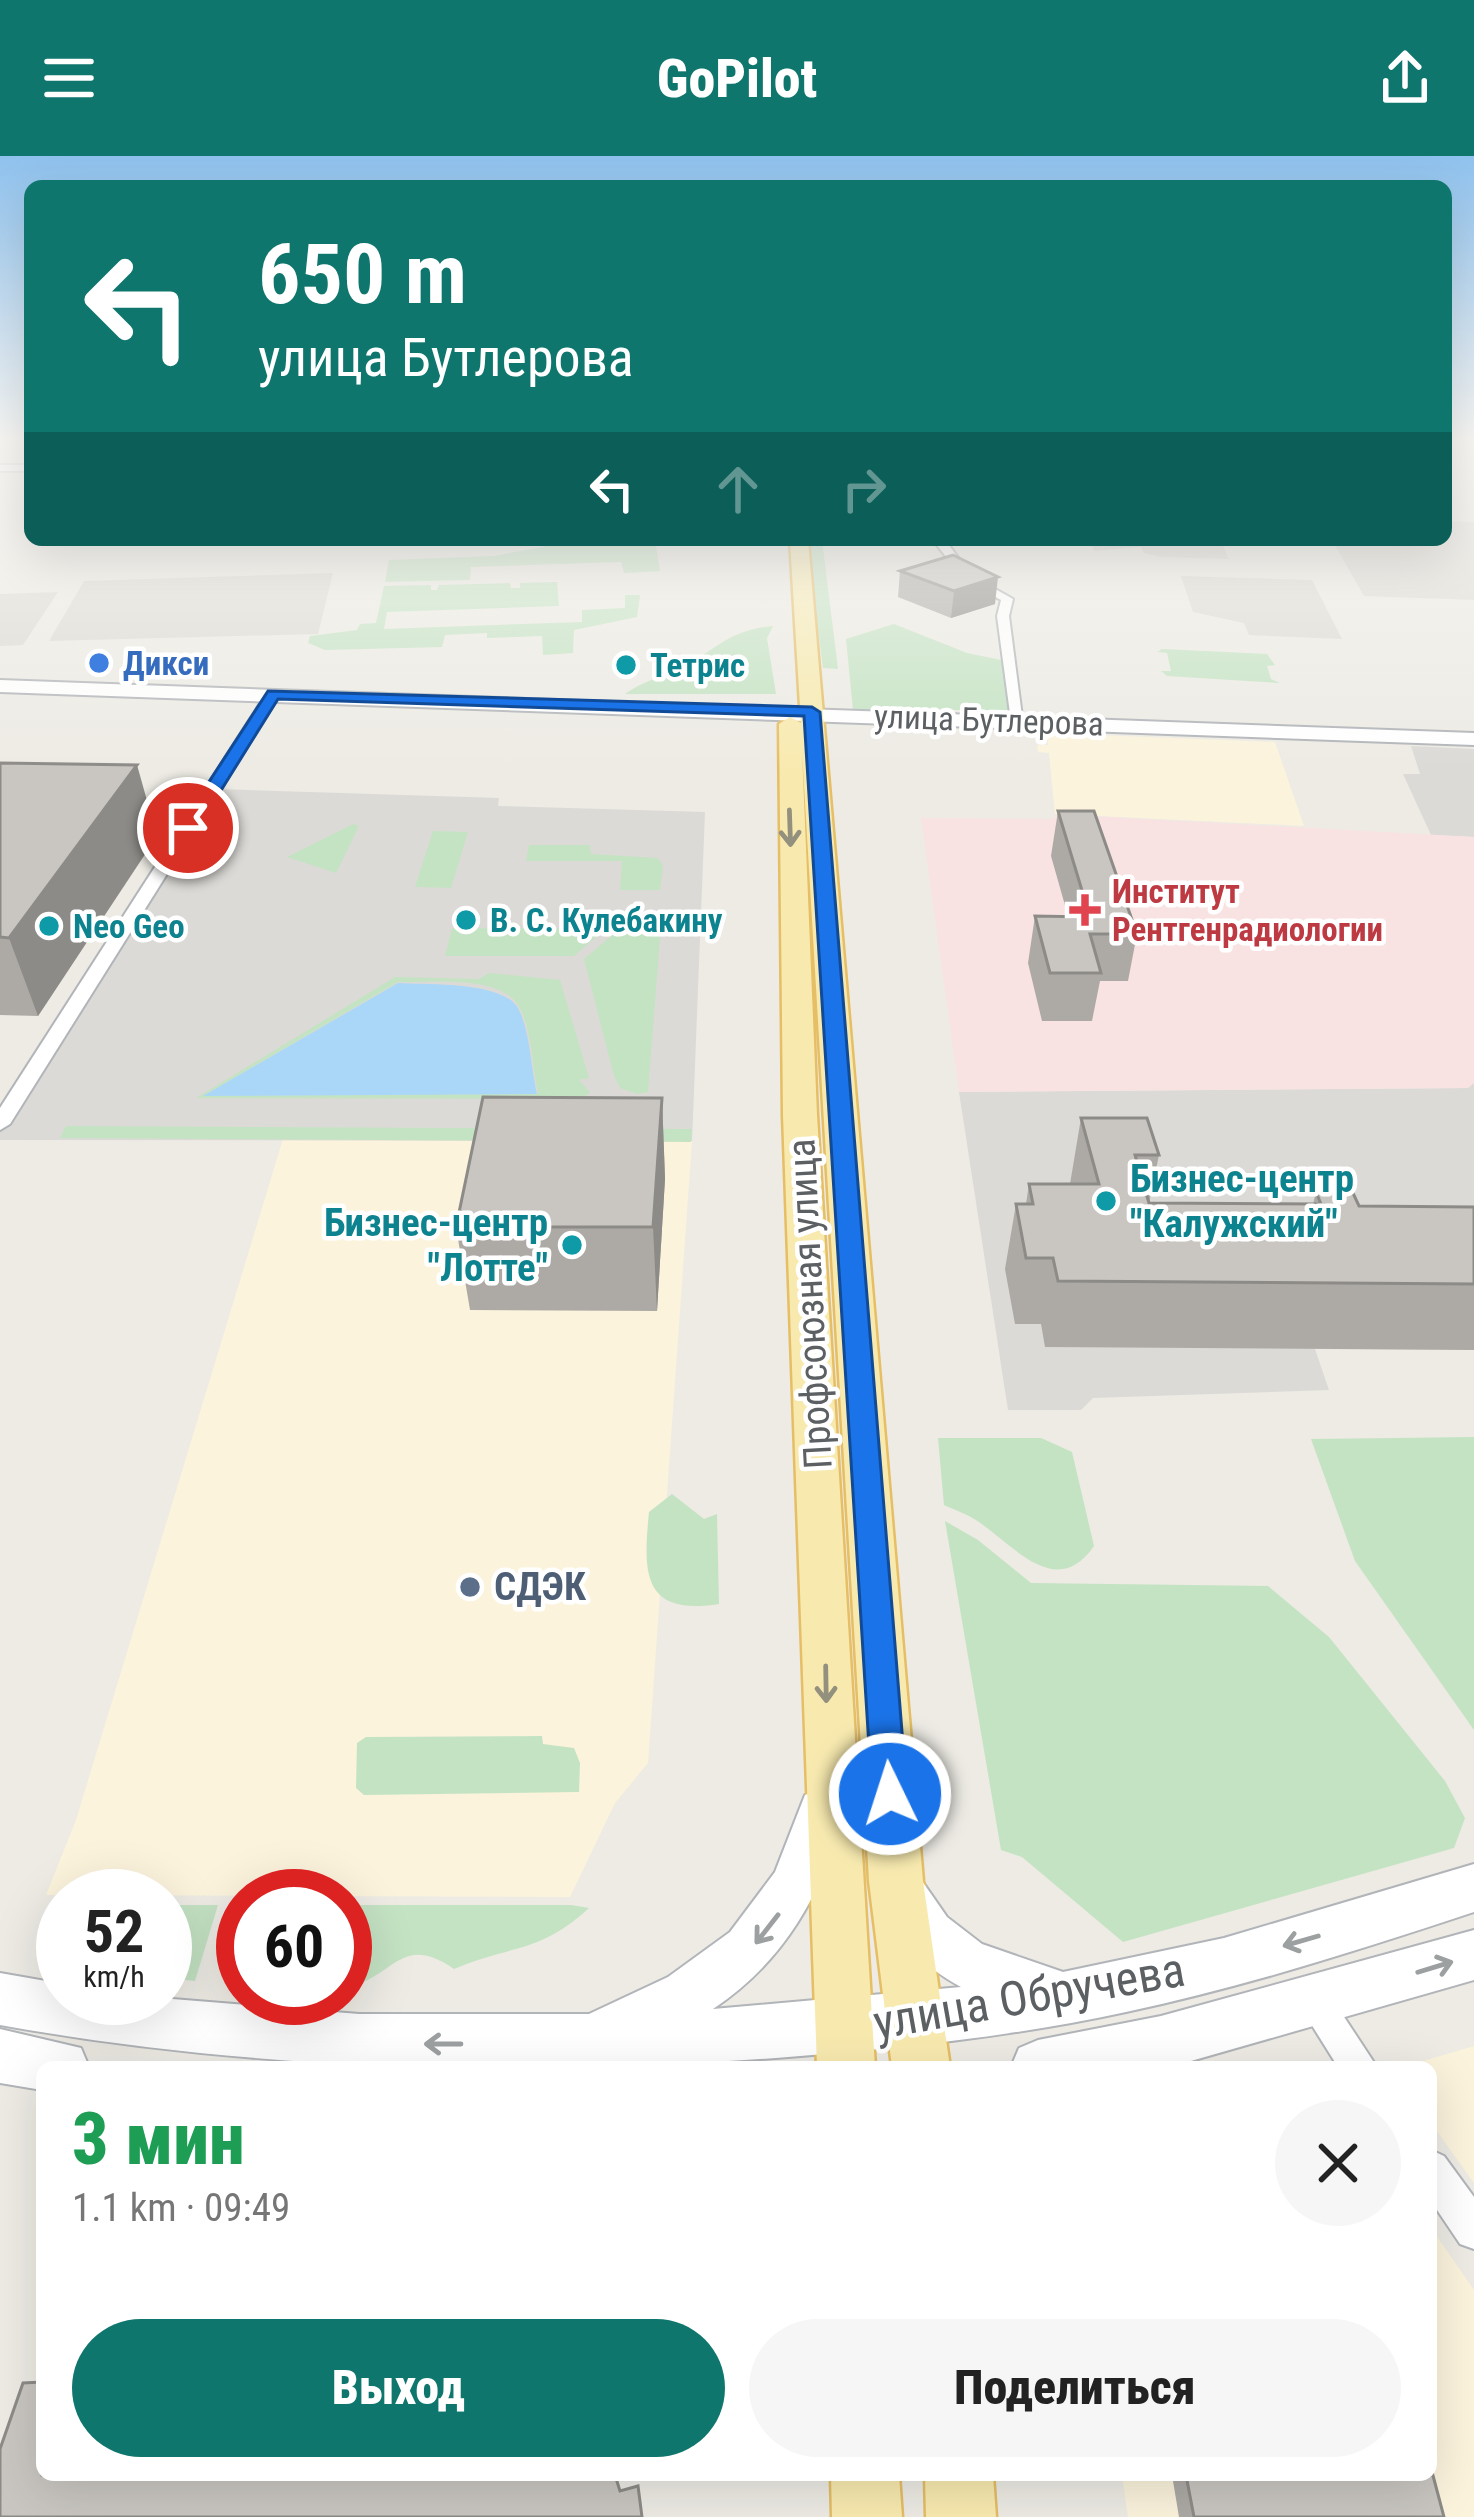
<!DOCTYPE html>
<html lang="ru">
<head>
<meta charset="utf-8">
<style>
	:root { --surface:#fff; --page:#f6f6f6; --text:#222; --muted:#767676; --accent:#0f766e }
	body { margin:0; font-family:"Roboto Condensed",sans-serif; background:var(--page); color:var(--text); height:100vh; display:flex; flex-direction:column; font-size:45px; white-space:nowrap }
	* { box-sizing:border-box; margin:0 }
	p { font-size:39px; color:var(--muted) }
	.icon { flex:none; width:66px; height:66px; fill:none; stroke:currentColor; stroke-width:2; stroke-linecap:round; stroke-linejoin:round }
	.map { position:relative; flex:1; overflow:hidden }
	.sheet { position:absolute; left:36px; top:1905px; width:1401px; height:420px; display:flex; flex-direction:column; background:var(--surface); border-radius:18px; box-shadow:0 12px 48px #0002 }
	.sheet>* { flex:none }
	.hud { position:absolute; left:24px; top:24px; width:1428px; height:366px; border-radius:18px; box-shadow:0 12px 48px #0002; background:#0f766e; color:#fff; overflow:hidden }
	.speed { position:absolute; left:36px; top:1713px; display:flex; gap:24px; font-size:60px; font-weight:700; text-align:center }
	.speed>* { display:grid; place-content:center; width:156px; height:156px; border-radius:50%; background:var(--surface); box-shadow:0 12px 48px #0002; line-height:1 }
	.speed small { font-size:30px; font-weight:400 }
	.speed .limit { border:18px solid #d22; background:#fff; color:#111 }
	.pin { position:absolute; display:grid; place-items:center; width:102px; height:102px; color:#fff; margin:-51px; border:6px solid #fff; border-radius:50%; box-shadow:0 3px 12px #0007 }
	.me { position:absolute; width:132px; margin:-66px; rotate:356deg; stroke-linejoin:round; filter:drop-shadow(0 0 9px #0008) }
	.turn { display:flex; align-items:center; gap:42px; height:252px; padding:0 36px; font-size:54px }
	.turn .icon { width:156px; height:156px; stroke-width:2.5 }
	.turn b { display:block; font-size:84px; line-height:102px }
	.lanes { display:flex; align-items:center; height:114px; padding:0 36px; background:#0003; justify-content:center; gap:60px; direction:ltr }
	.lanes .off { opacity:.35 }
	.round { display:grid; place-items:center; flex:none; width:126px; height:126px; border-radius:63px; background:var(--page) }
	.summary { display:flex; align-items:center; justify-content:space-between; height:204px; padding:0 36px }
	h1 { font-size:72px; font-weight:800; line-height:90px; color:#1e9e55 }
	.primary-button { display:flex; gap:24px; margin-top:auto; padding:24px 36px }
	.primary-button a { flex:1; height:138px; border-radius:72px; background:var(--accent); color:#fff; font-size:48px; font-weight:800; line-height:138px; text-align:center }
	.primary-button a+a { background:var(--page); color:var(--text) }
	header { display:flex; justify-content:space-between; align-items:center; height:156px; padding:0 36px; background:var(--accent); color:#fff; font-size:54px; font-weight:800 }
	.map>svg:first-child { display:block }
	.commercial { fill:#fbf3dc }
	.industrial { fill:#dcdad6 }
	.education { fill:#dddad3 }
	.medical { fill:#f9e3e2 }
	.green { fill:#c4e3c3; fill-rule:evenodd }
	.water { fill:#aad7f7 }
	.lines { fill:none; stroke-linecap:round; stroke-linejoin:round }
	.street-casing { stroke:#b1b4b8; stroke-width:4 }
	.secondary-casing { stroke:#b1b4b8; stroke-width:4 }
	.primary-casing { stroke:#e5be66; stroke-width:5 }
	.street { fill:#fff; fill-rule:evenodd }
	.secondary { fill:#fff; fill-rule:evenodd }
	.primary { fill:#f8eaaf; fill-rule:evenodd }
	.wall { fill:#adaaa6 }
	.shaded-wall { fill:#8d8b87 }
	.building { fill:#c9c6c1; stroke:#8d8b87; stroke-width:3 }
	.oneway { stroke:#93907e }
	.oneway2 { stroke:#9da0a1 }
	.route { fill:#1a73e8; stroke:#114b97; stroke-width:3 }
	.shop-dot { fill:#3f7fe0; stroke:#fff; stroke-width:4.5 }
	.culture-dot { fill:#0f9aa8; stroke:#fff; stroke-width:4.5 }
	.health-dot { fill:#e0444e; stroke:#fff; stroke-width:4.5 }
	.service-dot { fill:#5c6f8a; stroke:#fff; stroke-width:4.5 }
	.labels { text-anchor:middle; dominant-baseline:central; stroke-width:9; stroke-linejoin:round; paint-order:stroke }
	.far-shop-label { font-size:33px; font-weight:bold; fill:#366cbe; stroke:#fff; text-anchor:start }
	.far-culture-label { font-size:33px; font-weight:bold; fill:#0d838f; stroke:#fff; text-anchor:start }
	.far-street-label { font-size:33px; fill:#5c6063; stroke:#fff }
	.far-health-label { font-size:33px; font-weight:bold; fill:#be3a42; stroke:#fff; text-anchor:start }
	.culture-label { font-size:39px; font-weight:bold; fill:#0d838f; stroke:#fff; text-anchor:start }
	.street-label { font-size:39px; fill:#5c6063; stroke:#fff }
	.service-label { font-size:39px; font-weight:bold; fill:#4e5e75; stroke:#fff; text-anchor:start }
	.near-street-label { font-size:48px; fill:#5c6063; stroke:#fff }
</style>
</head>
<body>
<header><svg class="icon" aria-label="menu" viewBox="0 0 24 24"><path d="M4 6h16M4 12h16M4 18h16"/></svg>GoPilot<svg class="icon" aria-label="share" viewBox="0 0 24 24"><path d="M12 15V3M7 8l5-5 5 5M5 13v7h14v-7"/></svg></header>
<div class="map">
<svg width="1474" height="2361" viewBox="0 0 1474 2361">
	<rect width="100%" height="100%" fill="#edebe4"/>
	<!-- commercial -->
	<g class="commercial">
		<path d="M1047,577L1275,586L1304,670L1055,658L1049,597L1038,596L1037,589H1048Z"/>
		<path d="M283,983L692,985L648,1607L615,1647L570,1741L46,1739L76,1664Z"/>
		<path d="M1474,1890V2027L1431,1967V1911H1403Z"/>
		<path d="M1431,2072L1474,2134V2361H1128L1122,2319H1431Z"/>
	</g>
	<!-- industrial -->
	<g class="industrial">
		<path d="M1411,590L1474,593V681L1431,679L1403,618H1420Z"/>
		<path d="M216,633L499,642L498,650L705,656L692,985L0,984V975Z"/>
		<path d="M1474,927V1194L1315,1193L1329,1234L1093,1242L1081,1254H1008L959,936L1467,932Z"/>
	</g>
	<!-- education -->
	<g class="education">
		<path d="M1446,365L1474,366V444L1364,440L1332,384H1446Z"/>
		<path d="M1069,384H1188L1190,389L1223,390L1229,403L1160,401L1144,397L1141,391L1094,395L1092,390L1070,389Z"/>
		<path d="M333,417L318,478L49,485L84,425Z"/>
		<path d="M1181,420L1312,424L1342,483L1249,479L1244,467L1193,456Z"/>
		<path d="M58,436L23,489L0,490V438Z"/>
	</g>
	<!-- medical -->
	<path class="medical" d="M1055,658L1474,681V927L1468,932L959,936L921,662L1055,663Z"/>
	<!-- green -->
	<g class="green">
		<path d="M543,384H655L660,415L624,417L621,406L471,411L470,424L385,426L389,404L493,400L543,391Z"/>
		<path d="M806,384H822L838,513L823,512Z"/>
		<path d="M557,426L559,450L387,456L384,473L582,466V454L625,452V439H640L637,461L574,474L573,497L543,499L542,480L487,482V477L445,479L442,491L325,494L308,487L310,480L357,474L360,468L376,467L384,430L431,429V434H437L439,429L510,427L511,432H520V427Z"/>
		<path d="M894,468L967,497L1006,505L1011,554H853L846,483Z"/>
		<path d="M773,470L767,482L776,538H625C641,527 651,524 668,518C711,502 720,475 773,470Z"/>
		<path d="M1162,493L1267,498L1275,509L1267,510L1271,523L1280,527L1167,520L1161,515H1171L1167,497L1157,496Z"/>
		<path d="M353,668L359,670L336,717L287,701Z"/>
		<path d="M433,675L468,676L451,732L415,731Z"/>
		<path d="M529,689H590L591,698L658,702L663,710L660,734H620L622,705H526Z"/>
		<path d="M623,770H661L648,936L637,938L620,932L614,920L584,803Z"/>
		<path d="M452,772L605,773L574,800H445Z"/>
		<path d="M489,817L560,824L589,922L579,924L590,936L582,943L196,942L395,821L479,823ZM398,826C430,827 501,818 519,851C532,873 532,912 538,937L203,940Z"/>
		<path d="M66,970L692,973L691,986L60,982Z"/>
		<path d="M1474,1281V1574L1355,1405L1311,1283Z"/>
		<path d="M938,1282H1041L1072,1296L1094,1390C1057,1444 1015,1391 979,1366C969,1359 955,1354 944,1349Z"/>
		<path d="M672,1338L704,1363L717,1358L719,1448C642,1460 643,1417 649,1356Z"/>
		<path d="M945,1365L978,1384L1031,1427L1268,1430L1329,1481L1445,1625L1465,1662L1454,1692L1123,1786L1022,1701L1001,1694Z"/>
		<path d="M542,1580L543,1588L574,1592L580,1607L579,1636L364,1639L356,1632L357,1587L366,1581Z"/>
		<path d="M165,1749H218L195,1825L165,1822Z"/>
		<path d="M345,1749H571L589,1752C539,1798 513,1788 454,1813C400,1776 395,1822 345,1832Z"/>
	</g>
	<!-- water -->
	<path class="water" d="M398,827C427,829 502,825 518,852C530,874 531,913 537,938L203,940Z"/>
	<g class="lines">
		<!-- street casing -->
		<g class="street-casing">
			<g id="street">
				<rect x="0" y="309" width="30" height="6"/>
				<path d="M933,384H945L972,420L1013,443L1009,460L1023,568L1011,565L997,460L1001,444L964,424Z"/>
				<path d="M268,535L280,538L10,968L0,974V952Z"/>
				<path d="M1315,1830L1327,1835L1377,1911H1338L1298,1847L1303,1835Z"/>
				<path d="M1431,1994L1444,2000L1474,2041V2093L1460,2088L1431,2045Z"/>
			</g>
		</g>
		<!-- secondary casing -->
		<g class="secondary-casing">
			<g id="secondary">
				<path d="M0,524L1474,577V589L0,536Z"/>
				<path d="M822,1632L839,1639L846,1654C822,1737 786,1804 713,1853L961,1831C922,1810 897,1783 879,1742L886,1725L904,1718L922,1725L947,1761L982,1788L1063,1816L1224,1782L1474,1708V1756C1359,1794 1244,1831 1126,1856C1011,1881 893,1893 776,1902C516,1921 257,1915 0,1869V1817L63,1828V1842H160L359,1858H589L668,1821L730,1776L775,1716L805,1639Z"/>
				<path d="M1474,1774V1824L1170,1911H1011L1019,1892L1038,1884L1161,1860Z"/>
				<path d="M0,1873L81,1892L89,1911H42V1934L0,1927Z"/>
			</g>
		</g>
		<!-- primary casing -->
		<g class="primary-casing">
			<g id="primary">
				<path d="M790,384H808L923,1725L950,1911H892L869,1725L802,595L817,959L875,1911H817L783,959L779,568L790,561L801,567Z"/>
				<path d="M831,2319H899L902,2361H832Z"/>
				<path d="M925,2319H993L996,2361H926Z"/>
			</g>
		</g>
		<!-- street -->
		<use href="#street" class="street"/>
		<!-- secondary -->
		<use href="#secondary" class="secondary"/>
		<!-- primary -->
		<use href="#primary" class="primary"/>
	</g>
	<!-- wall -->
	<g class="wall">
		<path d="M900,415L995,448L951,462L898,441Z"/>
		<path d="M0,607L157,680L38,860L0,859Z"/>
		<path d="M1058,655L1137,778L1128,825H1100L1092,865H1042L1028,807L1035,760H1068L1051,700Z"/>
		<path d="M662,942L665,1023L657,1155L470,1154L456,1071Z"/>
		<path d="M1081,962L1159,999L1149,1047L1313,1048L1316,1036L1359,1050L1474,1051V1194L1045,1191L1041,1168H1015L1005,1113L1016,1048H1026L1029,1028H1070Z"/>
		<path d="M1172,2319H1431L1444,2361H1179Z"/>
	</g>
	<!-- shaded-wall -->
	<g class="shaded-wall">
		<path d="M998,421L995,448L951,462L954,435Z"/>
		<path d="M137,609L157,680L38,860L9,782Z"/>
		<path d="M662,942L665,1023L657,1155L653,1071Z"/>
	</g>
	<!-- building -->
	<g class="building">
		<path d="M953,399L998,421L954,435L900,415Z"/>
		<path d="M0,607L137,609L9,782L0,781Z"/>
		<path d="M1058,655H1094L1137,778H1090L1101,817H1050L1035,760L1090,761Z"/>
		<path d="M483,941L662,942L653,1071H456Z"/>
		<path d="M1081,962H1147L1159,999H1135L1149,1047L1321,1048L1316,1036L1353,1037L1359,1050L1474,1051V1128L1058,1125L1053,1102H1026L1016,1048H1033L1029,1028H1099Z"/>
		<path d="M42,2226V2319H615L620,2335L638,2330L642,2361H0V2293L23,2227Z"/>
		<path d="M1431,2312L1444,2361H1194L1186,2319H1431Z"/>
	</g>
	<!-- one-way arrows -->
	<defs><path id="oneway-shaft" d="M-6 0H5M1.5-3L5.5 0L1.5 3" fill="none" stroke-width="1.6" stroke-linecap="round" stroke-linejoin="round" transform="scale(3)"/></defs>
	<g class="oneway">
		<use href="#oneway-shaft" transform="translate(790 672) rotate(88)"/>
		<use href="#oneway-shaft" transform="translate(826 1528) rotate(89)"/>
	</g>
	<g class="oneway2">
		<use href="#oneway-shaft" transform="translate(767 1773) rotate(128)"/>
		<use href="#oneway-shaft" transform="translate(1301 1785) rotate(164)"/>
		<use href="#oneway-shaft" transform="translate(1435 1811) rotate(-17)"/>
		<use href="#oneway-shaft" transform="translate(443 1888) rotate(-180)"/>
	</g>
	<!-- sky -->
	<linearGradient id="sky" x2="0" y2="1"><stop stop-color="#8fc2ee"/><stop offset="0.46" stop-color="#f7f6f3"/><stop offset="1" stop-color="#f7f6f3" stop-opacity="0"/></linearGradient>
	<rect width="1474" height="614" fill="url(#sky)"/>
	<!-- route -->
	<path class="route" d="M268,535L812,551L820,556L907,1638L902,1650L890,1655L877,1650L872,1638L804,560L278,543L195,676H182L179,672Z"/>
	<!-- markers -->
	<circle class="shop-dot" cx="99" cy="507" r="12"/>
	<g class="culture-dot">
		<circle cx="626" cy="509" r="12"/>
		<circle cx="466" cy="764" r="12"/>
		<circle cx="49" cy="770" r="12"/>
		<circle cx="1106" cy="1045" r="12"/>
		<circle cx="572" cy="1089" r="12"/>
	</g>
	<path class="health-dot" d="M1079 736h12v12h12v12h-12v12h-12v-12h-12v-12h12z"/>
	<circle class="service-dot" cx="470" cy="1431" r="12"/>
	<g class="labels">
		<!-- far-shop labels -->
		<g class="far-shop-label">
			<text x="123" y="507">Дикси</text>
		</g>
		<!-- far-culture labels -->
		<g class="far-culture-label">
			<text x="650" y="509">Тетрис</text>
			<text x="490" y="764">В. С. Кулебакину</text>
			<text x="73" y="770">Neo Geo</text>
		</g>
		<!-- far-street labels -->
		<g class="far-street-label">
			<text transform="translate(989 564) rotate(2)">улица Бутлерова</text>
		</g>
		<!-- far-health labels -->
		<g class="far-health-label">
			<text x="1112" y="735">Институт<tspan x="1112" dy="38">Рентгенрадиологии</tspan></text>
		</g>
		<!-- culture labels -->
		<g class="culture-label">
			<text x="1130" y="1023">Бизнес-центр<tspan x="1130" dy="45">"Калужский"</tspan></text>
			<text x="548" y="1067" text-anchor="end">Бизнес-центр<tspan x="548" dy="45">"Лотте"</tspan></text>
		</g>
		<!-- street labels -->
		<g class="street-label">
			<text transform="translate(810 1148) rotate(-93)">Профсоюзная улица</text>
		</g>
		<!-- service labels -->
		<g class="service-label">
			<text x="494" y="1431">СДЭК</text>
		</g>
		<!-- near-street labels -->
		<g class="near-street-label">
			<text transform="translate(1029 1840) rotate(-10)">улица Обручева</text>
		</g>
	</g>
</svg>
<div class="speed"><div>52<small>km/h</small></div><div class="limit">60</div></div>
<div class="pin" style="left:188px;top:672px;background:#d93025"><svg class="icon" aria-label="arrive" viewBox="0 0 24 24"><path d="M6 21V4h12l-3 4 3 4H6"/></svg></div>
<svg class="me" style="left:890px;top:1638px" viewBox="-20 -20 40 40"><circle r="17" fill="#1a73e8" stroke="#fff" stroke-width="3"/><path d="M0-11L8 9 0 5-8 9z" fill="#fff"/></svg>
<div class="hud">
<div class="turn"><svg class="icon" aria-label="left" viewBox="0 0 24 24"><path d="M17 20v-9H6M10 6l-5 5 5 5"/></svg><div><b>650 m</b>улица Бутлерова</div></div>
<div class="lanes"><svg class="icon" aria-label="left" viewBox="0 0 24 24"><path d="M17 20v-9H6M10 6l-5 5 5 5"/></svg><svg class="icon off" aria-label="ahead" viewBox="0 0 24 24"><path d="M12 20V5M6 11l6-6 6 6"/></svg><svg class="icon off" aria-label="right" viewBox="0 0 24 24"><path d="M7 20v-9h11M14 6l5 5-5 5"/></svg></div>
</div>
<section class="sheet">
<div class="summary"><div><h1>3 мин</h1><p>1.1 km · 09:49</p></div><a class="round"><svg class="icon" aria-label="close" viewBox="0 0 24 24"><path d="M6 6l12 12M18 6L6 18"/></svg></a></div>
<div class="primary-button"><a>Выход</a><a>Поделиться</a></div>
</section>
</div>
</body>
</html>
